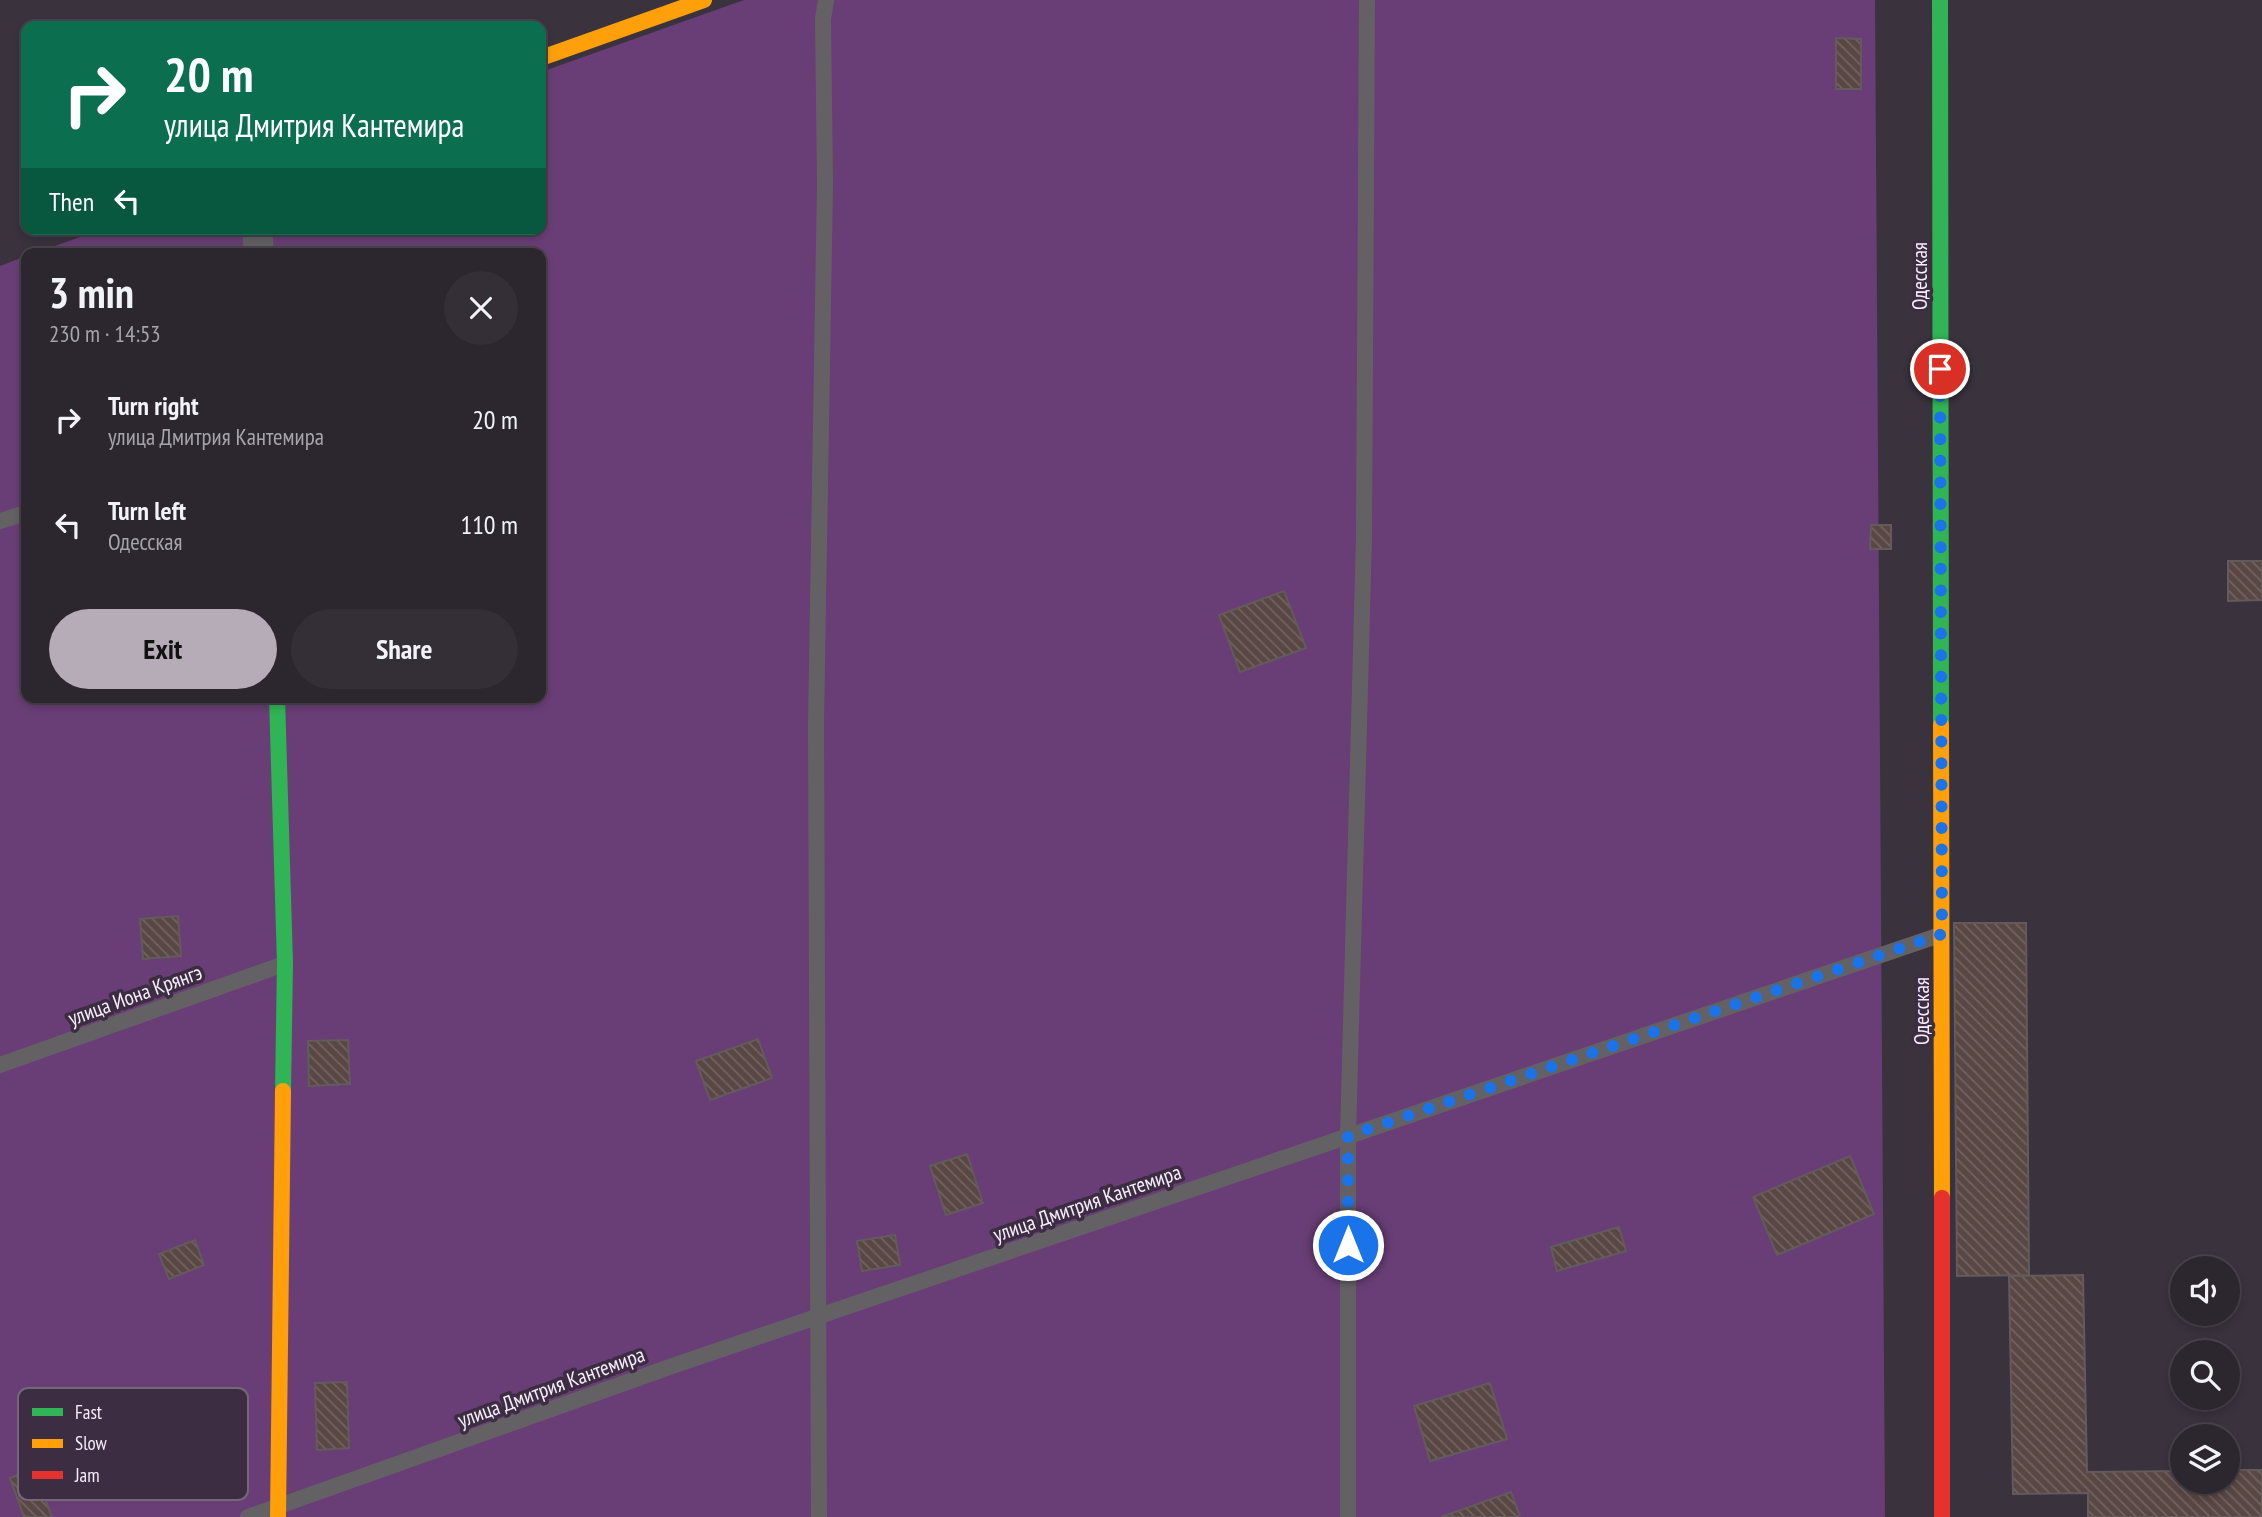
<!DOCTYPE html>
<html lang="en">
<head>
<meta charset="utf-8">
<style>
	:root { --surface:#2c262e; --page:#342e36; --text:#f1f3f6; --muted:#a6a5aa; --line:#48434a; --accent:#b6acb8 }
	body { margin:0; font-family:"PT Sans Narrow",sans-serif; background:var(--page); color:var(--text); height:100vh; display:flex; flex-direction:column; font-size:26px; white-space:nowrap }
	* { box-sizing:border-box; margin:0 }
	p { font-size:23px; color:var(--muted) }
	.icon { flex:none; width:38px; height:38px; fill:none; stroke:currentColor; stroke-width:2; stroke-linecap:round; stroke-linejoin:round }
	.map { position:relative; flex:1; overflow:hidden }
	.sheet { position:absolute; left:21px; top:248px; width:525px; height:455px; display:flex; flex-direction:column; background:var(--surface); border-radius:14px; box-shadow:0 4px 10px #0003,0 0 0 2px var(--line) }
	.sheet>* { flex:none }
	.top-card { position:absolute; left:21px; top:21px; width:525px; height:214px; border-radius:14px; box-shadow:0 4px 10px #0003,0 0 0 2px var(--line); background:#0b6e4f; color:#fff; overflow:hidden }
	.buttons { position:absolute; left:2170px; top:1256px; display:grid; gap:14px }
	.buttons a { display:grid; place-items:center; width:70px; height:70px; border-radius:50%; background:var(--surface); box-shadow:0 4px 10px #0003,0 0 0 2px var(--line); font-size:35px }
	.pin { position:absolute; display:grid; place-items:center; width:60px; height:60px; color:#fff; margin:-30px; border:4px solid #fff; border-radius:50%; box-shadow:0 2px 7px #0007 }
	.me { position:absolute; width:77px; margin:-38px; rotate:0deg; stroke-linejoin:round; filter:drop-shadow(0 0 5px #0008) }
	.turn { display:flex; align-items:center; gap:24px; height:147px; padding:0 28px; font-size:32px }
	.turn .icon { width:91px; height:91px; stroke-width:2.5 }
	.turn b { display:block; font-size:49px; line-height:60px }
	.then { display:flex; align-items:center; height:66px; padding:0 28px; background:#0003; gap:14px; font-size:26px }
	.round { display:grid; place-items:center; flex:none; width:74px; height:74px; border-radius:37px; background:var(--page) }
	.head { display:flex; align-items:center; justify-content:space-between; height:119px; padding:0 28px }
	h1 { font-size:42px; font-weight:700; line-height:52px }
	.primary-button { display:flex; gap:14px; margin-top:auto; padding:14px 28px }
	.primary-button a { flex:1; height:80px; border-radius:42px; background:var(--accent); color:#111; font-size:28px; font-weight:700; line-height:80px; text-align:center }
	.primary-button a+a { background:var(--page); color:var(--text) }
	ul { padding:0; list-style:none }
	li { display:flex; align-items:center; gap:21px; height:105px; padding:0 28px }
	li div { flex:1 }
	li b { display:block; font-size:26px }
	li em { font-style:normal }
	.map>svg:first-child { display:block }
	.green { fill:#693e76 }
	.building { fill:url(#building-back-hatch); stroke:#635a5c; stroke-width:2 }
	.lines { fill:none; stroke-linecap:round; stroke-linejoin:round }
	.lane { stroke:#646165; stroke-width:16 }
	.street { stroke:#646165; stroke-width:30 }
	.fast { stroke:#30b455; stroke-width:16 }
	.slow { stroke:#ff9f0a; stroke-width:16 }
	.jam { stroke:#e5322d; stroke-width:16 }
	.route { stroke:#1a73e8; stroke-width:12; stroke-dasharray:0 21.6 }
	.labels { text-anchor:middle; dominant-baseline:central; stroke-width:7; stroke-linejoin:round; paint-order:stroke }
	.street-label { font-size:21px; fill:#f8eefb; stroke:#3c2d42 }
	.key { fill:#3c2d42; stroke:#74677a; stroke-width:2 }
	.key-label { font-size:19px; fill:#f8eefb }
</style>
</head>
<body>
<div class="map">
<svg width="2262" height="1517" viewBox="0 0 2262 1517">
	<defs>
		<pattern id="building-back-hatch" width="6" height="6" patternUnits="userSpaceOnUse" patternTransform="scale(1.75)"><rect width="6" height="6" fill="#594744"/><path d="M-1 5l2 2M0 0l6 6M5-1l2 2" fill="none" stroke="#726260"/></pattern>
	</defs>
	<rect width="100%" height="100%" fill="#3a323d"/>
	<!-- green -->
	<path class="green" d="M744,0H1875L1885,1517H0V266L26,256V698H541V254H33L102,229H541V72Z"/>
	<!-- building -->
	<g class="building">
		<path d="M1836,38L1861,39V89H1836Z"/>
		<path d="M1871,525H1891V549H1870Z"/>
		<path d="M2228,561H2262V600L2228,601Z"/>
		<path d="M1284,591L1306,648L1240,672L1219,615Z"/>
		<path d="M178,916L181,956L143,959L140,919Z"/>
		<path d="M1954,923H2026L2029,1275L1957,1276Z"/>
		<path d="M758,1039L772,1078L710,1100L696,1061Z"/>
		<path d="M348,1040L350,1084L309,1086L308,1041Z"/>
		<path d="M967,1154L983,1203L946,1215L930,1166Z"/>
		<path d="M1850,1156L1874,1214L1777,1255L1753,1197Z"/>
		<path d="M1619,1227L1626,1251L1557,1271L1551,1247Z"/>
		<path d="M895,1235L900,1265L862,1271L857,1241Z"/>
		<path d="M195,1240L204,1265L169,1279L159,1254Z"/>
		<path d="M2083,1275L2087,1472L2182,1471V1482H2228V1470H2262V1517H2088V1493L2013,1494L2009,1276Z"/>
		<path d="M347,1382L349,1448L317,1450L315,1383Z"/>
		<path d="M1490,1383L1507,1439L1430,1461L1414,1406Z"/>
		<path d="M34,1469L52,1517H24L10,1478Z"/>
		<path d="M1511,1492L1520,1517H1441Z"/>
	</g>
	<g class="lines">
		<!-- lane -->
		<g class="lane">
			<path d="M0,521L26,513"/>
			<path d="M0,1065L284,964"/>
			<path d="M248,1517L681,1363L1940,935"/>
			<path d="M819,1517L816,723L825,184L823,19L826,0"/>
			<path d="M1348,1517V1136L1364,537L1367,0"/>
		</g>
		<!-- street -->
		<path class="street" d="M257,229L259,254"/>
		<!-- fast -->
		<g class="fast">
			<path d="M1940,0L1941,725"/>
			<path d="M277,698L285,963L283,1091"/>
		</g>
		<!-- slow -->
		<g class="slow">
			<path d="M541,58L704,0"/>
			<path d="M1941,725L1942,1198"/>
			<path d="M278,1517L283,1091"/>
		</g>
		<!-- jam -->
		<path class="jam" d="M1942,1198V1517"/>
	</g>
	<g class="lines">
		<!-- route -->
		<path class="route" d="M1348,1245V1136L1942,934L1940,369"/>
	</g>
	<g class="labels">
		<!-- street labels -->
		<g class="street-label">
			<text transform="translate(1919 276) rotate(-90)">Одесская</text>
			<text transform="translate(135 995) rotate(-20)">улица Иона Крянгэ</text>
			<text transform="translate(1921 1011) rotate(-90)">Одесская</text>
			<text transform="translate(1087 1203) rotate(-19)">улица Дмитрия Кантемира</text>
			<text transform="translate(551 1387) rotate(-20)">улица Дмитрия Кантемира</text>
		</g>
	</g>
	<!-- legend -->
	<rect x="18" y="1388" width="230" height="112" rx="10" class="key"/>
	<rect x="32" y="1408" width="31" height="8" fill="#30b455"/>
	<rect x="32" y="1439" width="31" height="9" fill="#ff9f0a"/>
	<rect x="32" y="1471" width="31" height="8" fill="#e5322d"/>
	<g class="key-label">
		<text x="75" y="1419">Fast</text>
		<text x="75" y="1450">Slow</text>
		<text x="75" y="1482">Jam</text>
	</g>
</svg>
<div class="buttons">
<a><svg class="icon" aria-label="sound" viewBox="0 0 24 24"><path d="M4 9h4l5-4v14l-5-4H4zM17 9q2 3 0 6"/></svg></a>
<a><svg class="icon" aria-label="search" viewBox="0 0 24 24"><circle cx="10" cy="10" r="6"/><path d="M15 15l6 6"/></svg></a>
<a><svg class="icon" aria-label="layers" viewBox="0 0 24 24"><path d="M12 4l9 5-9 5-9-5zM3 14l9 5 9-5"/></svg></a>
</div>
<div class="pin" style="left:1940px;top:369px;background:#d93025"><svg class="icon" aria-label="arrive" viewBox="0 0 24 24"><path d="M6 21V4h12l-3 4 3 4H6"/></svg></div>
<svg class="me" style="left:1348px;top:1245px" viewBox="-20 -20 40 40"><circle r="17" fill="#1a73e8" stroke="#fff" stroke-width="3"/><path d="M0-11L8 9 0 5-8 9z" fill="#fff"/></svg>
<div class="top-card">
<div class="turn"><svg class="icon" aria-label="right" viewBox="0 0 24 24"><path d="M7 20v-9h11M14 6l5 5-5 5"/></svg><div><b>20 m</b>улица Дмитрия Кантемира</div></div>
<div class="then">Then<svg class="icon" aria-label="left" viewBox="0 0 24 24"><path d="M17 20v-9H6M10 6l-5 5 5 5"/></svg></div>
</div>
<section class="sheet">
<div class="head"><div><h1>3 min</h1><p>230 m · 14:53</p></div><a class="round"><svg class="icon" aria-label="close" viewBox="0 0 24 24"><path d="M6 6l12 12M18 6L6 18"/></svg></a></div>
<ul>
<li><svg class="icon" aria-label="right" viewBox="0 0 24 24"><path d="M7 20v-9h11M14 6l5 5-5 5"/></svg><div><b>Turn right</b><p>улица Дмитрия Кантемира</p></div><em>20 m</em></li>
<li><svg class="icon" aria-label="left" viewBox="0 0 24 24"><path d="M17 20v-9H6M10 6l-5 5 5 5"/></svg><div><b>Turn left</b><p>Одесская</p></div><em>110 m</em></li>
</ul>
<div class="primary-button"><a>Exit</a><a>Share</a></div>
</section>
</div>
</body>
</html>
